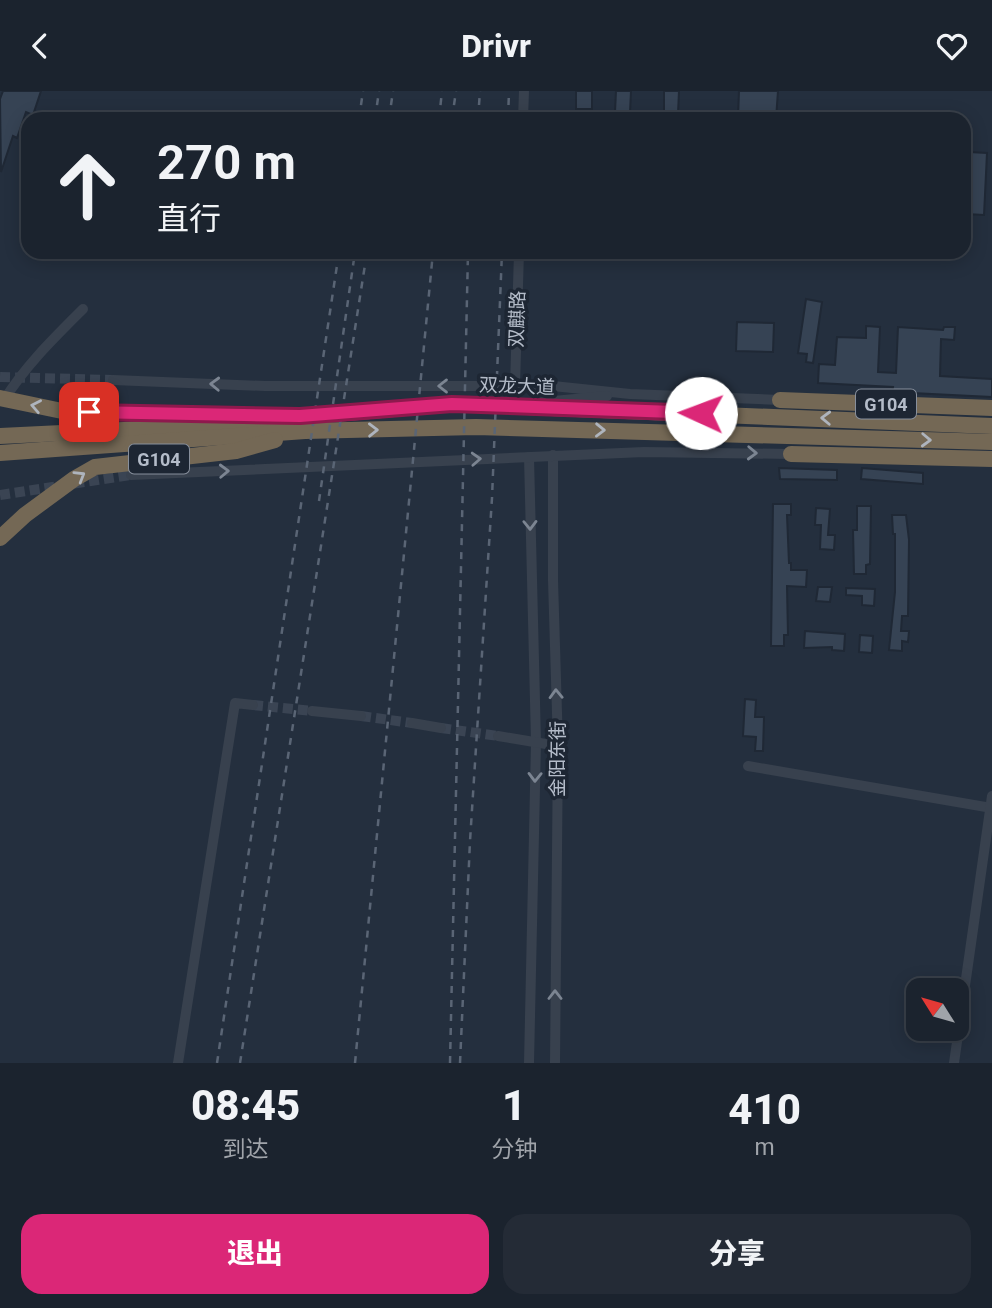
<!DOCTYPE html>
<html lang="zh">
<head>
<meta charset="utf-8">
<style>
	:root { --surface:#1b232e; --page:#242b36; --text:#f1f3f6; --muted:#a0a4aa; --line:#39404a; --accent:#db2777 }
	body { margin:0; font-family:Roboto,"Noto Sans SC",sans-serif; background:var(--page); color:var(--text); height:100vh; display:flex; flex-direction:column; font-size:26px; white-space:nowrap }
	* { box-sizing:border-box; margin:0 }
	p { font-size:23px; color:var(--muted) }
	.icon { flex:none; width:38px; height:38px; fill:none; stroke:currentColor; stroke-width:2; stroke-linecap:round; stroke-linejoin:round }
	.map { position:relative; height:972px; overflow:hidden }
	.details { display:flex; flex-direction:column; background:var(--surface); flex:1 }
	.details>* { flex:none }
	.banner { position:absolute; left:21px; top:21px; width:950px; height:147px; border-radius:21px; box-shadow:0 4px 18px #0003,0 0 0 2px var(--line); background:#1b232e; color:var(--text); overflow:hidden }
	.needle { width:46px; rotate:307deg }
	.tools { position:absolute; left:906px; top:887px; display:grid; gap:14px }
	.tools a { display:grid; place-items:center; width:63px; height:63px; border-radius:14px; background:var(--surface); box-shadow:0 4px 18px #0003,0 0 0 2px var(--line); font-size:35px }
	.pin { position:absolute; display:grid; place-items:center; width:60px; height:60px; color:#fff; margin:-30px; border-radius:14px; box-shadow:0 4px 10px #0006 }
	.me { position:absolute; width:77px; margin:-38px; rotate:272deg; stroke-linejoin:round; filter:drop-shadow(0 0 5px #0008) }
	.turn { display:flex; align-items:center; gap:24px; height:147px; padding:0 21px; font-size:32px }
	.turn .icon { width:91px; height:91px; stroke-width:2.5 }
	.turn b { display:block; font-size:49px; line-height:60px }
	.eta { display:flex; justify-content:space-evenly; align-items:center; height:119px; text-align:center }
	.eta b { font-size:42px; font-weight:800; line-height:49px }
	.primary-button { display:flex; gap:14px; margin-top:auto; padding:14px 21px }
	.primary-button a { flex:1; height:80px; border-radius:21px; background:var(--accent); color:#fff; font-size:28px; font-weight:800; line-height:80px; text-align:center }
	.primary-button a+a { background:var(--page); color:var(--text) }
	header { display:flex; justify-content:space-between; align-items:center; height:91px; padding:0 21px; background:var(--surface); font-size:32px; font-weight:800 }
	.map>svg:first-child { display:block }
	.building { fill:#364354; stroke:#1f2835; stroke-width:2 }
	.lines { fill:none; stroke-linecap:round; stroke-linejoin:round }
	.minor-tunnel { stroke:#3a4453; stroke-width:10; stroke-dasharray:10 5; stroke-linecap:butt }
	.minor { stroke:#38414e; stroke-width:10 }
	.highway { stroke:#746855; stroke-width:16 }
	.rail { stroke:#5a6575; stroke-width:2.5; stroke-dasharray:7 7; stroke-linecap:butt }
	.oneway { stroke:#7c8592 }
	.oneway2 { stroke:#aeb4bd }
	.route-casing { stroke:#8e194d; stroke-width:18 }
	.route { stroke:#db2777; stroke-width:12 }
	.labels { text-anchor:middle; dominant-baseline:central; stroke-width:7; stroke-linejoin:round; paint-order:stroke }
	.shield { fill:#1d2633; stroke:#878f9c; stroke-width:2 }
	.shield-label { font-size:18px; font-weight:bold; fill:#b4bcc9 }
	.street-label { font-size:19px; fill:#b4bcc9; stroke:#1d2633 }
</style>
</head>
<body>
<header><svg class="icon" aria-label="back" viewBox="0 0 24 24"><path d="M15 5l-7 7 7 7"/></svg>Drivr<svg class="icon" aria-label="heart" viewBox="0 0 24 24"><path d="M12 20l-8-8c-3-5 5-10 8-4 3-6 11-1 8 4z"/></svg></header>
<div class="map">
<svg width="992" height="972" viewBox="0 0 992 972">
	<rect width="100%" height="100%" fill="#242f3e"/>
	<!-- building -->
	<g class="building">
		<path d="M3,0H41L33,24L26,21L17,47L13,45L1,81L0,8Z"/>
		<rect x="576" y="0" width="16" height="18"/>
		<path d="M616,0H631L630,22L615,21Z"/>
		<path d="M664,0H679L678,23H664Z"/>
		<path d="M739,0H778L776,28L738,27Z"/>
		<path d="M969,61L987,62L984,124L966,123Z"/>
		<path d="M806,208L822,211L813,272L806,271L807,263L798,262Z"/>
		<path d="M737,231L774,232L773,261L736,260Z"/>
		<path d="M866,235L880,236L878,281L896,282L898,236L943,239L944,236H955L954,249L941,248L940,285L992,288V306L892,301L893,296L818,292L819,273L835,274L837,246L866,247Z"/>
		<path d="M779,377L837,379V389L780,388Z"/>
		<path d="M862,377L923,382V393L861,388Z"/>
		<path d="M773,413H791V424H787L789,472H791V479H807L806,496L787,495L788,544H784V555H771Z"/>
		<path d="M857,415H871L870,473L866,474V483H854L853,439H857Z"/>
		<path d="M816,417L830,418L828,444H835L834,459L820,458L821,434H815Z"/>
		<path d="M892,424H906L909,449L908,525H902L901,540H909L908,551L902,550V560L889,559L895,501V443H893Z"/>
		<path d="M818,496H832L830,511L816,510Z"/>
		<path d="M846,497L875,498L874,515L862,514V505L846,504Z"/>
		<path d="M805,540L845,543L844,560L832,559V556L804,557Z"/>
		<path d="M860,544L873,545L872,562L859,561Z"/>
		<path d="M745,608L756,609L755,626H764L763,660H755L756,646L743,645Z"/>
	</g>
	<g class="lines">
		<!-- minor-tunnel -->
		<g class="minor-tunnel">
			<path d="M0,286L113,289"/>
			<path d="M0,404L131,384"/>
			<path d="M253,614L312,620"/>
			<path d="M361,625L412,632"/>
			<path d="M441,637L498,645"/>
		</g>
		<!-- minor -->
		<g class="minor">
			<path d="M523,28L524,0"/>
			<path d="M113,289L265,295H553L630,303L780,309"/>
			<path d="M515,295L519,161"/>
			<path d="M4,309C26,274 54,247 83,218"/>
			<path d="M543,311L607,305"/>
			<path d="M553,364V489L558,655L555,972"/>
			<path d="M529,366L536,651L529,972"/>
			<path d="M131,384L644,361L791,363"/>
			<path d="M312,620L361,625"/>
			<path d="M412,632L441,637"/>
			<path d="M498,645L558,655"/>
			<path d="M748,675L992,717"/>
			<path d="M178,972L235,612L253,614"/>
			<path d="M954,972L992,705"/>
		</g>
		<!-- highway -->
		<g class="highway">
			<path d="M0,307L62,320L217,324"/>
			<path d="M780,309L992,317"/>
			<path d="M0,345L185,336L452,313L992,335"/>
			<path d="M0,362L305,340L476,336L992,351"/>
			<path d="M791,363L992,368"/>
			<path d="M0,447L25,424L74,388L95,376L236,360L275,349"/>
		</g>
		<!-- rail -->
		<g class="rail">
			<path d="M359,28L363,0"/>
			<path d="M375,28L379,0"/>
			<path d="M389,28L393,0"/>
			<path d="M439,28L442,0"/>
			<path d="M452,28L456,0"/>
			<path d="M478,28L480,0"/>
			<path d="M508,28L509,0"/>
			<path d="M319,410L355,161"/>
			<path d="M217,972L339,161"/>
			<path d="M240,972L367,161"/>
			<path d="M355,972L433,161"/>
			<path d="M450,972L468,161"/>
			<path d="M460,972L470,750L492,407L502,161"/>
		</g>
	</g>
	<!-- one-way arrows -->
	<defs><path id="oneway-chevron" d="M-2-3.5L2.5 0L-2 3.5" fill="none" stroke-width="1.6" stroke-linecap="round" stroke-linejoin="round" transform="scale(1.75)"/></defs>
	<g class="oneway">
		<use href="#oneway-chevron" transform="translate(215 293) rotate(-178)"/>
		<use href="#oneway-chevron" transform="translate(443 295) rotate(180)"/>
		<use href="#oneway-chevron" transform="translate(752 362) rotate(2)"/>
		<use href="#oneway-chevron" transform="translate(476 368) rotate(-3)"/>
		<use href="#oneway-chevron" transform="translate(224 380) rotate(-2)"/>
		<use href="#oneway-chevron" transform="translate(530 434) rotate(89)"/>
		<use href="#oneway-chevron" transform="translate(556 603) rotate(-92)"/>
		<use href="#oneway-chevron" transform="translate(535 686) rotate(91)"/>
		<use href="#oneway-chevron" transform="translate(555 904) rotate(-90)"/>
	</g>
	<g class="oneway2">
		<use href="#oneway-chevron" transform="translate(36 315) rotate(-169)"/>
		<use href="#oneway-chevron" transform="translate(826 327) rotate(-178)"/>
		<use href="#oneway-chevron" transform="translate(373 339) rotate(-1)"/>
		<use href="#oneway-chevron" transform="translate(600 339) rotate(1)"/>
		<use href="#oneway-chevron" transform="translate(926 349) rotate(2)"/>
		<use href="#oneway-chevron" transform="translate(80 385) rotate(-31)"/>
	</g>
	<g class="lines">
		<!-- route casing -->
		<g class="route-casing">
			<path id="route" d="M89,321L300,325L452,313L701,322"/>
		</g>
		<!-- route -->
		<use href="#route" class="route"/>
	</g>
	<g class="labels">
		<!-- shield labels -->
		<g class="shield">
			<rect x="856" y="298.5" width="60" height="29" rx="5"/>
			<rect x="129" y="353.5" width="60" height="29" rx="5"/>
		</g>
		<g class="shield-label">
			<text x="886" y="313">G104</text>
			<text x="159" y="368">G104</text>
		</g>
		<!-- street labels -->
		<g class="street-label">
			<text transform="translate(517 228) rotate(-88)">双麒路</text>
			<text transform="translate(517 295) rotate(2)">双龙大道</text>
			<text transform="translate(557 668) rotate(-90)">金阳东街</text>
		</g>
	</g>
</svg>
<div class="tools">
<a><svg class="needle" viewBox="-14 -14 28 28"><path d="M0-13l5 13h-10z" fill="#e53935"/><path d="M0 13l5-13h-10z" fill="#a0a4aa"/></svg></a>
</div>
<div class="pin" style="left:89px;top:321px;background:#d93025"><svg class="icon" aria-label="arrive" viewBox="0 0 24 24"><path d="M6 21V4h12l-3 4 3 4H6"/></svg></div>
<svg class="me" style="left:701px;top:322px" viewBox="-20 -20 40 40"><circle r="19" fill="#fff"/><path d="M0-13L10 11 0 6-10 11z" fill="#db2777"/></svg>
<div class="banner">
<div class="turn"><svg class="icon" aria-label="ahead" viewBox="0 0 24 24"><path d="M12 20V5M6 11l6-6 6 6"/></svg><div><b>270 m</b>直行</div></div>
</div>
</div>
<section class="details">
<div class="eta">
<div><b>08:45</b><p>到达</p></div>
<div><b>1</b><p>分钟</p></div>
<div><b>410</b><p>m</p></div>
</div>
<div class="primary-button"><a>退出</a><a>分享</a></div>
</section>
</body>
</html>
